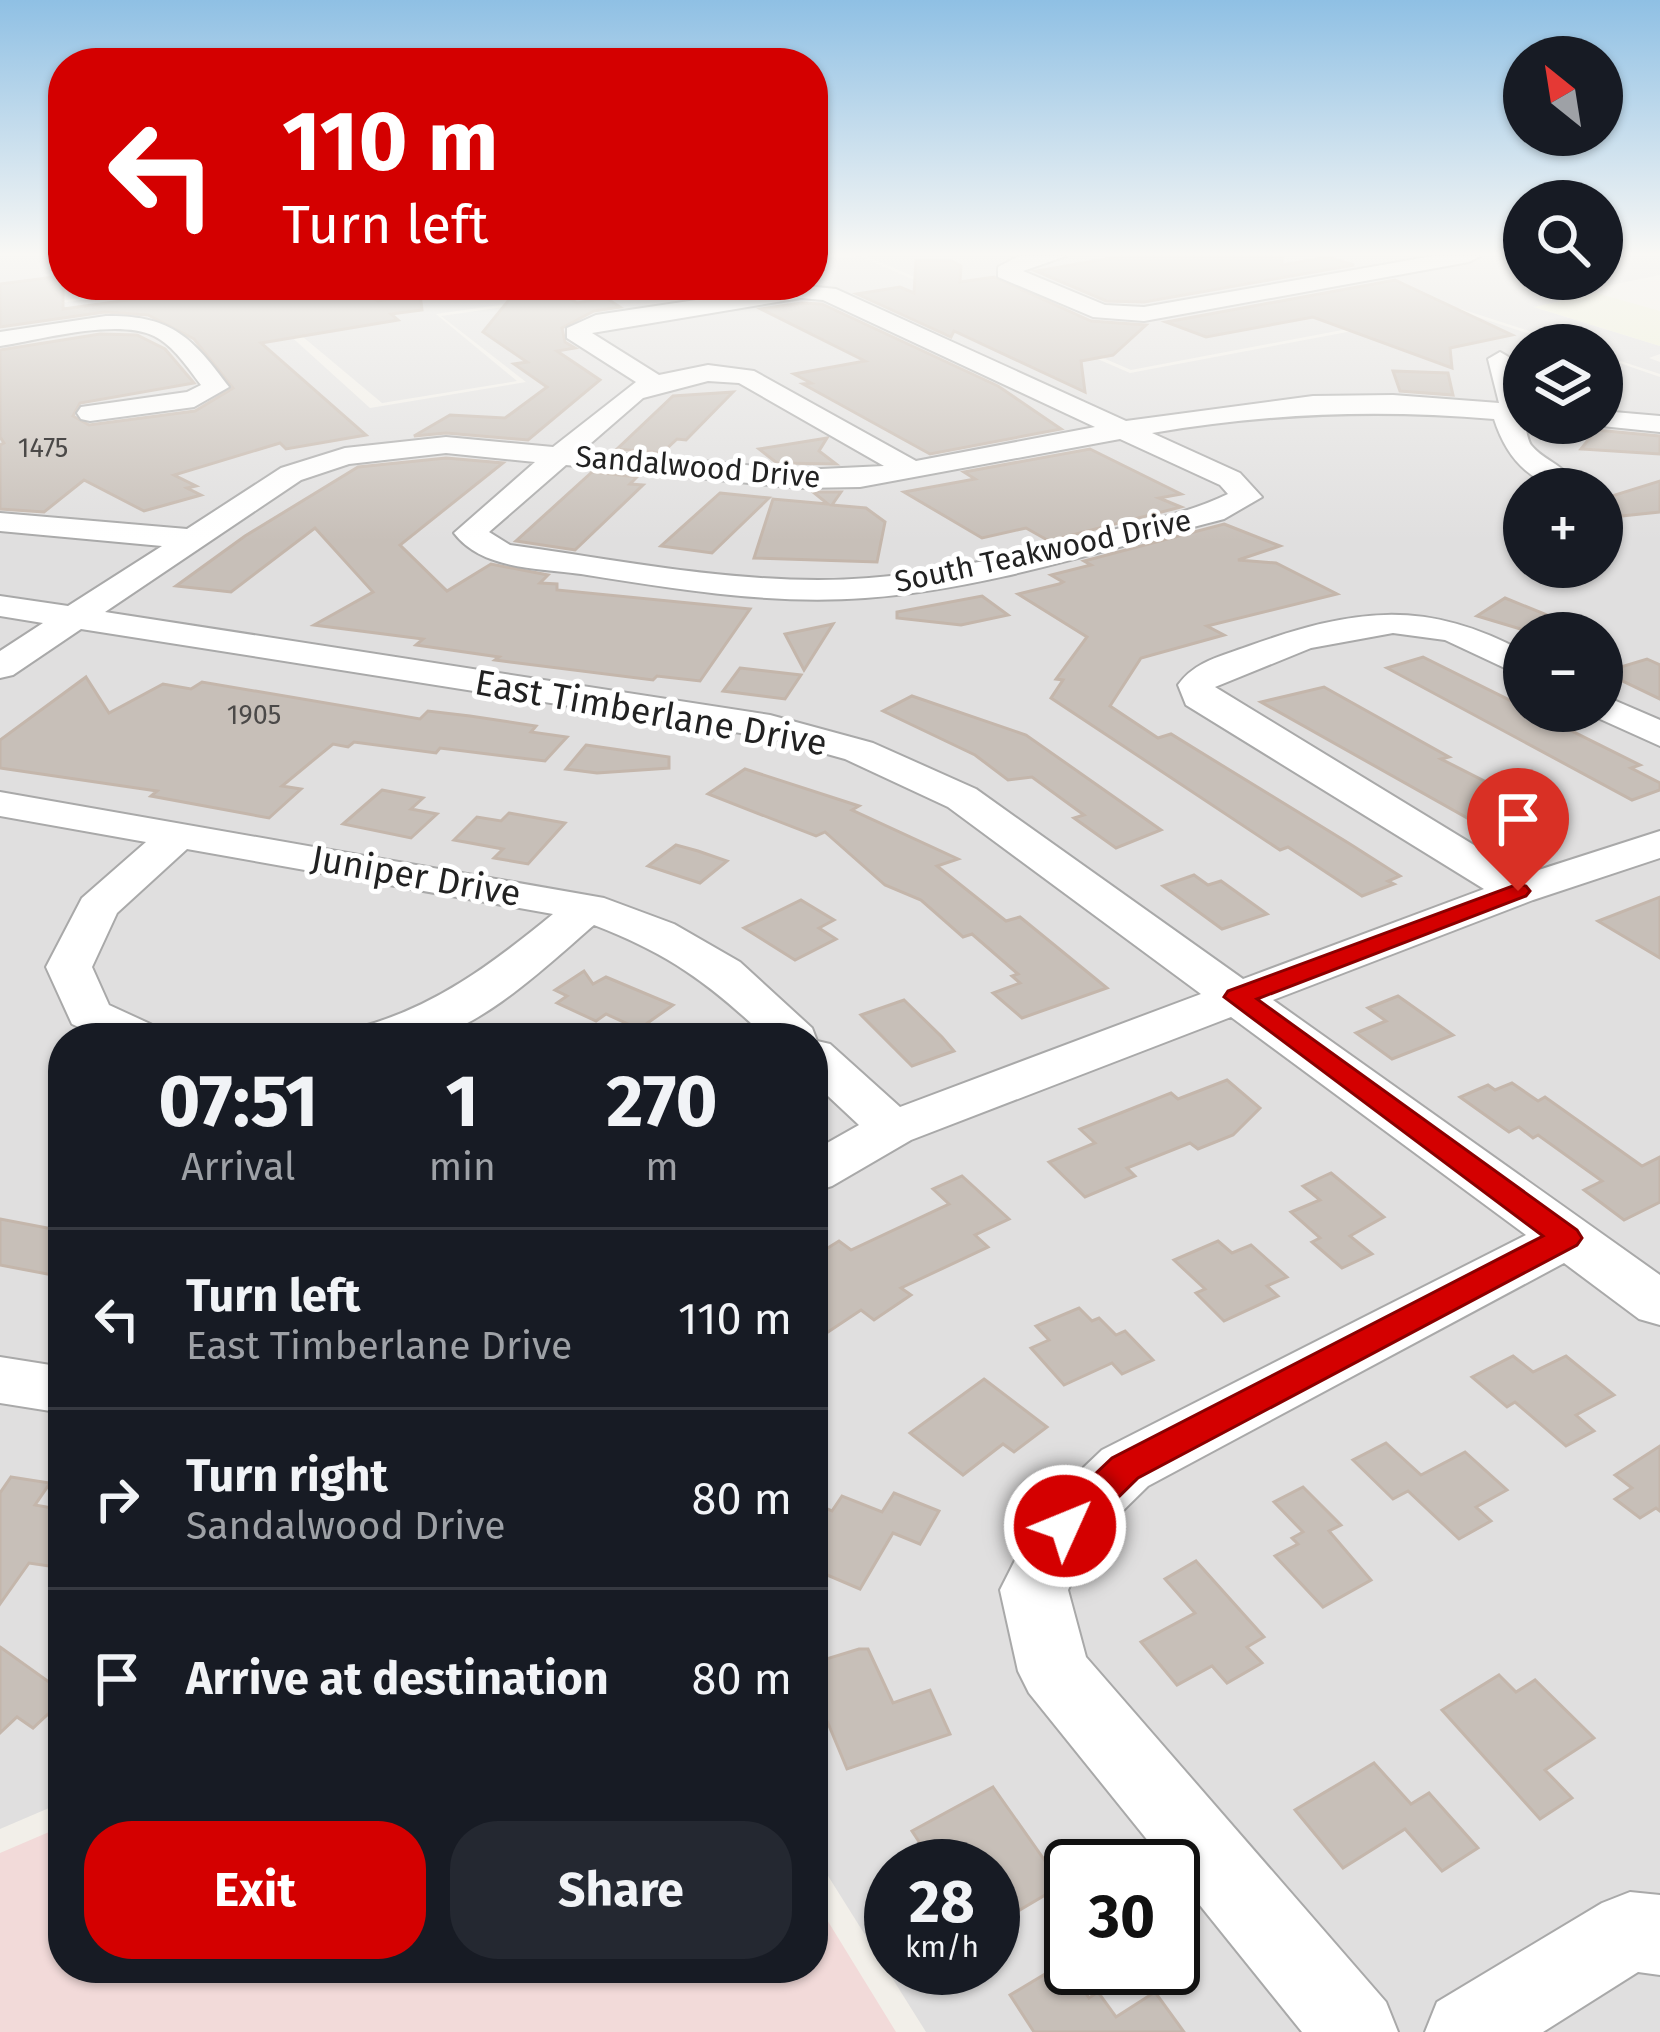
<!DOCTYPE html>
<html lang="en">
<head>
<meta charset="utf-8">
<style>
	:root { --surface:#171b24; --page:#242831; --text:#f1f3f6; --muted:#9ea1a6; --line:#363941; --accent:#d40000 }
	body { margin:0; font-family:"Fira Sans",sans-serif; background:var(--page); color:var(--text); height:100vh; display:flex; flex-direction:column; font-size:45px; white-space:nowrap }
	* { box-sizing:border-box; margin:0 }
	p { font-size:39px; color:var(--muted) }
	.icon { flex:none; width:66px; height:66px; fill:none; stroke:currentColor; stroke-width:2; stroke-linecap:round; stroke-linejoin:round }
	.map { position:relative; flex:1; overflow:hidden }
	.drawer { position:absolute; left:48px; top:1023px; width:780px; height:960px; display:flex; flex-direction:column; background:var(--surface); border-radius:48px; box-shadow:0 3px 9px #0004 }
	.drawer>* { flex:none }
	.guide { position:absolute; left:48px; top:48px; width:780px; height:252px; border-radius:48px; box-shadow:0 3px 9px #0004; background:#d40000; color:#fff; overflow:hidden }
	.needle { width:78px; rotate:330deg }
	.buttons { position:absolute; left:1503px; top:36px; display:grid; gap:24px }
	.buttons a { display:grid; place-items:center; width:120px; height:120px; border-radius:50%; background:var(--surface); box-shadow:0 3px 9px #0004; font-size:60px }
	.speed { position:absolute; left:864px; top:1839px; display:flex; gap:24px; font-size:60px; font-weight:700; text-align:center }
	.speed>* { display:grid; place-content:center; width:156px; height:156px; border-radius:50%; background:var(--surface); box-shadow:0 3px 9px #0004; line-height:1 }
	.speed small { font-size:30px; font-weight:400 }
	.speed .limit { border:6px solid #111; border-radius:18px; background:#fff; color:#111 }
	.pin { position:absolute; display:grid; place-items:center; width:102px; height:102px; color:#fff; margin:-123px -51px; border-radius:50% 50% 50% 0; rotate:-45deg; box-shadow:0 0 12px #0007 }
	.pin .icon { rotate:45deg }
	.me { position:absolute; width:132px; margin:-66px; rotate:46deg; stroke-linejoin:round; filter:drop-shadow(0 0 9px #0008) }
	.turn { display:flex; align-items:center; gap:42px; height:252px; padding:0 36px; font-size:54px }
	.turn .icon { width:156px; height:156px; stroke-width:2.5 }
	.turn b { display:block; font-size:84px; line-height:102px }
	.eta { display:flex; justify-content:space-evenly; align-items:center; height:204px; text-align:center }
	.eta b { font-size:72px; font-weight:700; line-height:84px }
	.button { display:flex; gap:24px; margin-top:auto; padding:24px 36px }
	.button a { flex:1; height:138px; border-radius:48px; background:var(--accent); color:#fff; font-size:48px; font-weight:700; line-height:138px; text-align:center }
	.button a+a { background:var(--page); color:var(--text) }
	ul { padding:0; list-style:none }
	li { display:flex; align-items:center; gap:36px; height:180px; padding:0 36px; border-top:3px solid var(--line) }
	li div { flex:1 }
	li b { display:block; font-size:45px }
	li em { font-style:normal }
	.map>svg:first-child { display:block }
	.residential { fill:#e0dfdf; fill-rule:evenodd }
	.commercial { fill:#f2dad9 }
	.farmland { fill:#eef0d5 }
	.building { fill:#c7bfb8; stroke:#c4b6ab; stroke-width:3 }
	.lines { fill:none; stroke-linecap:round; stroke-linejoin:round }
	.minor-casing { stroke:#a9a9a9; stroke-width:4 }
	.minor { fill:#fff; fill-rule:evenodd }
	.route { fill:#d40000; stroke:#8a0000; stroke-width:3 }
	.labels { text-anchor:middle; dominant-baseline:central; stroke-width:10; stroke-linejoin:round; paint-order:stroke }
	.far-number-label { font-size:27px; fill:#4b4948 }
	.far-street-label { font-size:30px; fill:#222; stroke:#fff }
	.street-label { font-size:36px; fill:#222; stroke:#fff }
</style>
</head>
<body>
<div class="map">
<svg width="1660" height="2032" viewBox="0 0 1660 2032">
	<rect width="100%" height="100%" fill="#f2efe9"/>
	<!-- residential -->
	<g class="residential">
		<path d="M0,256H63V285H178L0,309Z"/>
		<path d="M859,256L1130,373L1459,311L1564,345H1524V423H1602V357L1660,377V2032H926L813,1852V1038H63V1802L0,1829V311L193,285H234L370,408L526,382L441,316L654,285H813V262ZM1524,489H1602V567H1524ZM1524,633H1602V711H1524ZM891,1866H993V1968H891ZM1071,1866H1173V1968H1071Z"/>
		<path d="M866,256H1524V279H1602V256H1660V275L1591,289L1596,293L1537,308L1660,346V354L1649,358L1660,362V374L1602,355V345H1573L1458,308L1131,370Z"/>
		<path d="M241,285H393L372,293L429,285H639L436,314L517,381L382,403Z"/>
	</g>
	<!-- commercial -->
	<path class="commercial" d="M63,1826V1968H813V1897L896,2032H0V1853Z"/>
	<!-- farmland -->
	<path class="farmland" d="M1596,293L1660,311V346L1534,307Z"/>
	<!-- building -->
	<g class="building">
		<path d="M1123,256H1282V265L1328,257L1354,265L1144,302L1106,301L1036,271Z"/>
		<path d="M916,260L952,261L961,266L960,282L994,277L1091,321L1146,325L1113,355L1081,361L1085,392L954,331L951,337L857,294L900,287L914,293Z"/>
		<path d="M63,276V309L238,285H364V294L378,301L420,294L422,310L391,314L398,320L261,343L366,435L286,449L280,443L174,475L196,486L187,488L201,495L144,511L84,480L44,512L0,509V445L4,443L0,437V350L100,334L137,335L165,349L194,383L80,403L73,416L89,425L195,411L233,388L194,339L148,315L105,312L0,327V284Z"/>
		<path d="M1395,280L1512,335L1450,348L1452,368L1313,317L1206,337L1166,322Z"/>
		<path d="M521,285H548L577,303L606,298L620,307L594,311L562,328L565,342L575,348L557,351L600,380L528,440L446,433L414,436L450,415L505,418L547,387L514,364L527,362L483,332Z"/>
		<path d="M802,303L822,304L998,386L1061,429L930,454L803,384L811,383L794,374L865,361L761,309Z"/>
		<path d="M1393,371L1448,373L1453,395L1400,391Z"/>
		<path d="M733,392L686,440L677,439L662,453L617,449L673,396Z"/>
		<path d="M1596,430L1660,436V454L1581,449Z"/>
		<path d="M827,438L819,451L836,464L777,463L759,449Z"/>
		<path d="M1090,449L1181,494L1159,498L1181,507L1049,541L1026,528L982,538L904,492L975,479L964,472Z"/>
		<path d="M446,458L503,463L400,545L447,591L491,564L548,575L540,583L557,584V590L750,609L700,681L657,676L653,680L495,660L499,657L416,645L423,639L314,625L373,592L315,528L231,592L176,586L245,536L358,467Z"/>
		<path d="M592,472L637,477L630,484L643,485L575,550L516,541Z"/>
		<path d="M1660,481V512L1602,518V499Z"/>
		<path d="M813,492H841L832,505L866,508L885,522L877,562L754,558L773,499L828,504Z"/>
		<path d="M720,493L769,498L712,553L661,546Z"/>
		<path d="M1224,524L1280,546L1238,560L1276,563L1337,594L1207,626L1224,635L1141,658L1110,706L1158,738L1171,734L1350,844L1400,876L1388,881L1394,884L1362,896L1288,847L1280,850L1051,698L1063,680L1056,679L1087,637L1018,594L1059,584L1063,582L1051,575L1091,565L1084,561Z"/>
		<path d="M982,596L1008,615L961,625L897,618V612Z"/>
		<path d="M1505,598L1584,630L1583,633H1534L1477,616Z"/>
		<path d="M833,624L804,670L785,634Z"/>
		<path d="M1423,657L1640,765L1631,768L1660,783V790L1632,800L1387,668Z"/>
		<path d="M1647,659L1660,665V699L1604,672Z"/>
		<path d="M740,668L801,675L785,699L723,691Z"/>
		<path d="M86,677L109,713L163,684L191,689L202,682L420,719L428,711L470,716L536,726L531,732L567,737L545,761L440,748L436,753L354,742L348,747L333,744L282,786L301,789L269,818L151,796L157,791L0,768V740Z"/>
		<path d="M1324,687L1449,757L1441,759L1549,814L1539,818L1555,826L1517,839L1486,821L1478,824L1261,702Z"/>
		<path d="M912,696L1026,735L1161,830L1116,848L1074,818L1084,815L1032,777L1008,780L975,755L883,711Z"/>
		<path d="M586,745L669,757V768L597,773L566,769Z"/>
		<path d="M745,769L859,806L852,810L958,859L937,866L1006,921L1020,917L1107,988L1022,1018L993,993L1020,983L1012,976L1018,974L972,934L963,937L921,900L885,885L825,832L816,836L708,794Z"/>
		<path d="M382,790L423,798L411,809L437,814L411,838L343,824Z"/>
		<path d="M509,813L565,823L528,864L494,858L503,849L454,840L477,817L501,821Z"/>
		<path d="M676,845L698,851L727,861L700,883L648,866Z"/>
		<path d="M1194,875L1208,885L1221,881L1267,914L1222,929L1163,886Z"/>
		<path d="M1660,897V958L1598,921Z"/>
		<path d="M801,900L834,920L819,928L836,939L795,960L744,928Z"/>
		<path d="M584,971L593,984L606,977L673,1005L639,1029L606,1014L596,1021L557,1003L567,996L555,990Z"/>
		<path d="M1398,996L1453,1035L1392,1059L1356,1033L1386,1021L1368,1008Z"/>
		<path d="M904,1000L942,1037L954,1051L912,1066L861,1015Z"/>
		<path d="M1227,1080L1260,1108L1233,1135L1198,1149L1190,1143L1127,1168L1135,1176L1085,1197L1049,1162L1095,1143L1080,1129L1171,1093L1178,1099Z"/>
		<path d="M1512,1083L1538,1101L1545,1097L1642,1166L1660,1157V1202L1624,1220L1584,1190L1602,1181L1538,1135L1533,1138L1519,1127L1509,1132L1460,1097L1488,1085L1495,1090Z"/>
		<path d="M1331,1173L1384,1217L1350,1236L1372,1254L1342,1268L1312,1242L1320,1238L1291,1212L1320,1200L1303,1186Z"/>
		<path d="M962,1176L1009,1219L975,1235L988,1247L901,1288L911,1295L874,1320L861,1310L813,1342V1257L839,1241L851,1250L949,1204L933,1189Z"/>
		<path d="M0,1219L63,1231V1277L0,1265Z"/>
		<path d="M1218,1241L1232,1253L1251,1245L1287,1277L1267,1286L1278,1296L1224,1321L1196,1293L1205,1289L1174,1260Z"/>
		<path d="M1079,1308L1092,1321L1099,1318L1116,1335L1125,1331L1153,1360L1122,1374L1112,1363L1064,1385L1031,1348L1049,1340L1036,1326Z"/>
		<path d="M1513,1356L1533,1372L1566,1356L1614,1395L1576,1415L1594,1431L1566,1446L1515,1402L1507,1407L1472,1377Z"/>
		<path d="M984,1379L1047,1427L1014,1452L1003,1444L963,1475L910,1433Z"/>
		<path d="M1386,1443L1421,1475L1465,1452L1507,1490L1476,1507L1491,1521L1459,1539L1408,1491L1393,1499L1353,1460Z"/>
		<path d="M1660,1446V1511L1656,1508L1640,1518L1615,1499L1632,1488L1615,1475Z"/>
		<path d="M11,1477L50,1483L35,1505L63,1510V1568L29,1563L0,1604V1493Z"/>
		<path d="M1303,1487L1341,1525L1329,1531L1371,1580L1323,1607L1275,1556L1298,1544L1292,1538L1303,1532L1274,1502Z"/>
		<path d="M894,1493L939,1511L920,1544L893,1533L860,1589L813,1569V1503L832,1511L842,1496L882,1512Z"/>
		<path d="M1196,1561L1264,1637L1247,1647L1262,1663L1227,1683L1212,1666L1177,1685L1141,1642L1195,1613L1165,1579Z"/>
		<path d="M0,1647L63,1692V1700L33,1728L17,1717L0,1733Z"/>
		<path d="M859,1649H868L893,1703L930,1690L950,1734L847,1769L813,1687V1663Z"/>
		<path d="M1499,1675L1516,1692L1535,1680L1594,1738L1545,1770L1572,1798L1540,1819L1442,1710Z"/>
		<path d="M1374,1763L1411,1804L1429,1793L1478,1848L1442,1871L1405,1829L1343,1868L1295,1810Z"/>
		<path d="M993,1787L1062,1885L1013,1914L993,1884V1866H935L912,1831Z"/>
		<path d="M1065,1962L1089,1998L1098,1992L1116,2017L1155,1992L1184,2032H1034L1010,1995Z"/>
	</g>
	<g class="lines">
		<!-- minor casing -->
		<g class="minor-casing">
			<g id="minor">
				<path d="M1019,256H1066L1023,271L1105,305L1144,307L1433,256H1480L1469,262L1144,321L1093,317L998,277V267Z"/>
				<path d="M369,285H422L419,290L377,297L366,290Z"/>
				<path d="M796,285L836,289L1126,421L1313,396L1393,395L1499,403L1488,359L1500,352L1512,359C1520,381 1524,436 1531,445C1541,458 1560,464 1570,477L1556,486C1522,477 1504,450 1494,419C1377,409 1268,413 1152,433L1240,473L1262,497L1224,519C1106,549 987,589 865,598C769,605 675,589 581,574C539,568 482,570 454,533L535,462L446,453L349,464L301,480L105,612L770,715L873,743L976,789L1243,979L1484,889L1186,705L1178,685C1195,661 1222,656 1249,646C1352,609 1425,598 1524,652V677L1445,640L1393,633L1311,648L1215,687L1523,875L1660,831V858L1533,900L1273,1000L1660,1275V1325L1639,1319L1564,1263L1148,1486L1090,1543L1068,1590L1086,1657L1386,2002L1398,2032H1302L1029,1693L1018,1671L1000,1590L1042,1507L1102,1450L1526,1235L1231,1017L911,1140L832,1186L813,1192V1151L859,1125L813,1082V1038H767C709,983 669,954 594,925C553,960 479,1032 424,1038C400,1041 374,1038 350,1038L357,1028C434,1008 492,964 553,914L187,849L117,913L92,967L109,1005L159,1028L166,1038H102L72,1024L46,967L82,898L146,842L0,816V792L604,898L674,924L740,962L812,1028L817,1041L830,1044L900,1107L1201,994L948,807L845,759L766,737L81,629L13,675L0,678V651L43,623L0,616V596L68,606L162,546L0,531V513L187,529L281,468L345,448L446,437L553,447L636,382L567,338V328L596,315ZM801,298L823,300L1095,427L916,461L754,371L708,365L659,375L592,333ZM708,381L739,383L884,466L800,470L583,450L643,398ZM1120,439L1220,485L1228,494C1184,515 1135,524 1088,536C1000,559 910,580 818,580C715,580 612,559 510,545L489,532L566,465L800,488L860,487Z"/>
				<path d="M106,316C171,315 192,337 229,387L194,407L90,421L81,419L77,413L81,407L187,392L201,385C188,368 174,346 154,336C116,318 41,340 0,346V332Z"/>
				<path d="M1602,411L1660,416V432L1592,425L1602,423Z"/>
				<path d="M1602,695L1660,720V746L1589,714L1602,711Z"/>
				<path d="M0,1357L63,1367V1413L0,1403Z"/>
				<path d="M1630,1892L1660,1895V1975L1638,1972L1543,2032H1425L1437,2002L1602,1903Z"/>
			</g>
		</g>
		<!-- minor -->
		<use href="#minor" class="minor"/>
	</g>
	<!-- sky -->
	<linearGradient id="sky" x2="0" y2="1"><stop stop-color="#8fc0e4"/><stop offset="0.47" stop-color="#f9f8f5"/><stop offset="1" stop-color="#f9f8f5" stop-opacity="0"/></linearGradient>
	<rect width="1660" height="541" fill="url(#sky)"/>
	<!-- route -->
	<path class="route" d="M1518,884L1526,886L1530,891L1526,896L1257,999L1577,1230L1582,1238L1577,1245L1138,1478L1078,1537L1065,1542L1051,1537L1046,1526L1051,1516L1112,1458L1543,1236L1224,997L1228,991Z"/>
	<g class="labels">
		<!-- far-number labels -->
		<g class="far-number-label">
			<text x="43" y="448">1475</text>
			<text x="254" y="715">1905</text>
		</g>
		<!-- far-street labels -->
		<g class="far-street-label">
			<text transform="translate(698 467) rotate(5)">Sandalwood Drive</text>
			<text transform="translate(1043 551) rotate(-12)">South Teakwood Drive</text>
		</g>
		<!-- street labels -->
		<g class="street-label">
			<text transform="translate(651 713) rotate(10)">East Timberlane Drive</text>
			<text transform="translate(416 876) rotate(10)">Juniper Drive</text>
		</g>
	</g>
</svg>
<div class="buttons">
<a><svg class="needle" viewBox="-14 -14 28 28"><path d="M0-13l5 13h-10z" fill="#e53935"/><path d="M0 13l5-13h-10z" fill="#9ea1a6"/></svg></a>
<a><svg class="icon" aria-label="search" viewBox="0 0 24 24"><circle cx="10" cy="10" r="6"/><path d="M15 15l6 6"/></svg></a>
<a><svg class="icon" aria-label="layers" viewBox="0 0 24 24"><path d="M12 4l9 5-9 5-9-5zM3 14l9 5 9-5"/></svg></a>
<a>+</a>
<a>−</a>
</div>
<div class="speed"><div>28<small>km/h</small></div><div class="limit">30</div></div>
<div class="pin" style="left:1518px;top:891px;background:#d93025"><svg class="icon" aria-label="arrive" viewBox="0 0 24 24"><path d="M6 21V4h12l-3 4 3 4H6"/></svg></div>
<svg class="me" style="left:1065px;top:1526px" viewBox="-20 -20 40 40"><circle r="17" fill="#d40000" stroke="#fff" stroke-width="3"/><path d="M0-11L8 9 0 5-8 9z" fill="#fff"/></svg>
<div class="guide">
<div class="turn"><svg class="icon" aria-label="left" viewBox="0 0 24 24"><path d="M17 20v-9H6M10 6l-5 5 5 5"/></svg><div><b>110 m</b>Turn left</div></div>
</div>
<section class="drawer">
<div class="eta">
<div><b>07:51</b><p>Arrival</p></div>
<div><b>1</b><p>min</p></div>
<div><b>270</b><p>m</p></div>
</div>
<ul>
<li><svg class="icon" aria-label="left" viewBox="0 0 24 24"><path d="M17 20v-9H6M10 6l-5 5 5 5"/></svg><div><b>Turn left</b><p>East Timberlane Drive</p></div><em>110 m</em></li>
<li><svg class="icon" aria-label="right" viewBox="0 0 24 24"><path d="M7 20v-9h11M14 6l5 5-5 5"/></svg><div><b>Turn right</b><p>Sandalwood Drive</p></div><em>80 m</em></li>
<li><svg class="icon" aria-label="arrive" viewBox="0 0 24 24"><path d="M6 21V4h12l-3 4 3 4H6"/></svg><div><b>Arrive at destination</b></div><em>80 m</em></li>
</ul>
<div class="button"><a>Exit</a><a>Share</a></div>
</section>
</div>
</body>
</html>
